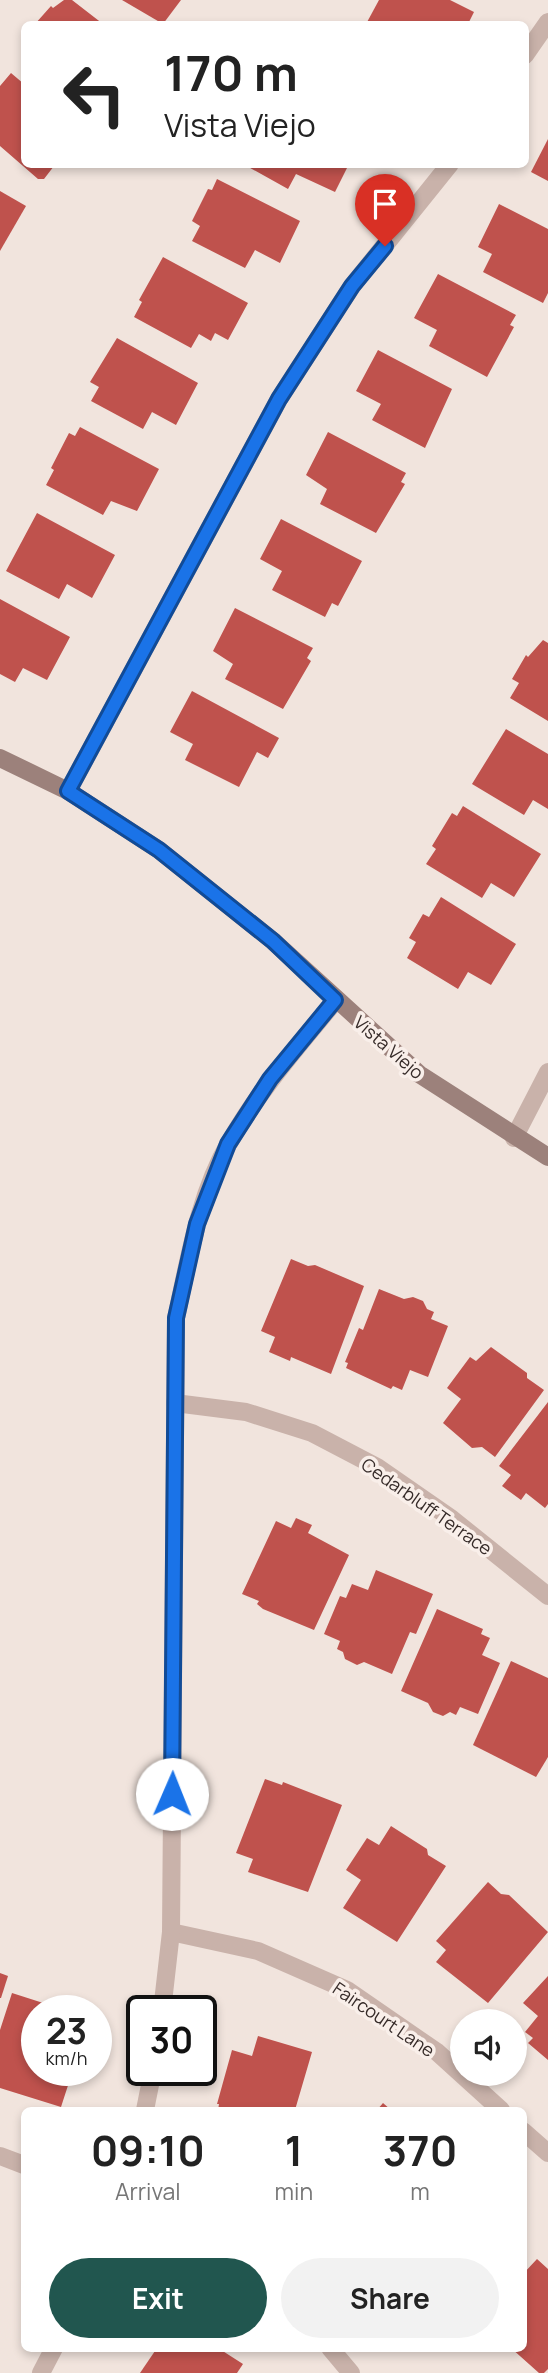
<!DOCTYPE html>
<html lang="en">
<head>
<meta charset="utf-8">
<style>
	:root { --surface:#fff; --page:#f2f2f2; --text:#222; --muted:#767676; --accent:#21564f }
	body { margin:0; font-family:Manrope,sans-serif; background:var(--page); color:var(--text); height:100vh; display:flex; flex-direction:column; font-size:26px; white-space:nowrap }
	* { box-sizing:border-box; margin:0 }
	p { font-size:23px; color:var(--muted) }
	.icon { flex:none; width:38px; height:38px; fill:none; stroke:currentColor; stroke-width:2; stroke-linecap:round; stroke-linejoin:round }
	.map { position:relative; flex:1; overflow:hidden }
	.side { position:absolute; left:21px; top:2107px; width:506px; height:245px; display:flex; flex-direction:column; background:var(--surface); border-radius:10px; box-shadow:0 4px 10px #0003 }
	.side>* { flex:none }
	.top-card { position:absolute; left:21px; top:21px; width:508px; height:147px; border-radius:10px; box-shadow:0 4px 10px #0003; background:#fff; color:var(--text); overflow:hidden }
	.tools { position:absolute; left:450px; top:2009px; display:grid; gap:14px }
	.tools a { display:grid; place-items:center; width:77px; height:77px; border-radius:50%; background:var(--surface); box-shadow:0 4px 10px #0003; font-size:35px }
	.speed { position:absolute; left:21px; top:1995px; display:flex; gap:14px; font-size:35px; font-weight:700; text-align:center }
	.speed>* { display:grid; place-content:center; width:91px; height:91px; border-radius:50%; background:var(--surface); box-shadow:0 4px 10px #0003; line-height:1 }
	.speed small { font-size:18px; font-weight:400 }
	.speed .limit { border:4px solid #111; border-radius:10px; background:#fff; color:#111 }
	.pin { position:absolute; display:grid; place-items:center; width:60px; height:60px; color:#fff; margin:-72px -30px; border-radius:50% 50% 50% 0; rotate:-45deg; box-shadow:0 0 7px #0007 }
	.pin .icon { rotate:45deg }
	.me { position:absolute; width:77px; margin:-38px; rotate:1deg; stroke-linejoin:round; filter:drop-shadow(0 0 5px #0008) }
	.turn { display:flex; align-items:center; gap:24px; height:147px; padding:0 28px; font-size:32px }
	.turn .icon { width:91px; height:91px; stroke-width:2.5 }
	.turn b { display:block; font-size:49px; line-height:60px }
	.eta { display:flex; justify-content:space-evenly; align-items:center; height:119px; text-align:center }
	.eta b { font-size:42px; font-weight:700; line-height:49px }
	.action { display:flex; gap:14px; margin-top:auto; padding:14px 28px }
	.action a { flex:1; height:80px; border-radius:42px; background:var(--accent); color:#fff; font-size:28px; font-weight:700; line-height:80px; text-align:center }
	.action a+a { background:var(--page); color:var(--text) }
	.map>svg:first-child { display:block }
	.building { fill:#bf524d }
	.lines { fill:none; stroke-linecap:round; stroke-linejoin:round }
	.street { stroke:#c9b2aa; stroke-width:18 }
	.secondary { stroke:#9c817b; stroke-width:18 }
	.route-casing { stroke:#114b97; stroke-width:18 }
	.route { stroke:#1a73e8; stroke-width:12 }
	.labels { text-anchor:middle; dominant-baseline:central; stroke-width:7; stroke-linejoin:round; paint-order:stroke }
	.street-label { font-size:18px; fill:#362b29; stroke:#f9efea }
</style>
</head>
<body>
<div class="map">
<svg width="548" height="2373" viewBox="0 0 548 2373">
	<rect width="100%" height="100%" fill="#f1e4dd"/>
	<!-- building -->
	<g class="building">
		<path d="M64,0H72L103,24H35L51,6L53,8Z"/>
		<path d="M122,0H181L163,24Z"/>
		<path d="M379,0H450L474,12L468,24H366Z"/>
		<path d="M11,73L24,84V164H69L54,166L44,179H38L0,146V86Z"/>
		<path d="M548,139V181L531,172Z"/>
		<path d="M243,164H349L335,192L296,174L288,189Z"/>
		<path d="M217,179L300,221L280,263L255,250L245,268L192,241L200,226L192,221L208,189L212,190Z"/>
		<path d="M0,191L26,206L0,251Z"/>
		<path d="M499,204L548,229V293L543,303L483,272L492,254L478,247Z"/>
		<path d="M163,257L248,303L228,340L215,333L211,341L199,334L191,348L134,317L142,302L139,300Z"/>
		<path d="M438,274L516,315L510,325L514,327L487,377L429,346L437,330L414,318Z"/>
		<path d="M117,338L198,383L176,425L152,412L143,429L91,401L99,387L90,382Z"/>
		<path d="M378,350L452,389L425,448L372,420L381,404L356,391Z"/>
		<path d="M80,427L159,469L137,511L111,501L103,515L46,485L54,470L51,468L69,433L75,436Z"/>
		<path d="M328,432L406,473L401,482L405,484L376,533L320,504L327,489L306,475Z"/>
		<path d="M37,513L115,555L92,598L67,584L59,599L6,571Z"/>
		<path d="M281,519L362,561L338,606L332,603L325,617L272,590L282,571L260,559Z"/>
		<path d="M0,599L70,637L47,680L23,668L15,682L0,674Z"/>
		<path d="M235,608L313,648L307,658L311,661L283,709L225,679L233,664L213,651Z"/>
		<path d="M543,640L548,643V721L510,698L519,683L512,679L526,655L528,657Z"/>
		<path d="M192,691L279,738L268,758L257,752L239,787L185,760L193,744L170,732Z"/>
		<path d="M506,729L548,754V809L533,800L524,815L472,784Z"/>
		<path d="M463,806L541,854L514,897L491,883L482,898L426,864L436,849L432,846L452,813L457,816Z"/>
		<path d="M441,897L516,944L491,985L468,972L458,989L407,958L416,942L409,938L423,914L429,917Z"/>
		<path d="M291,1259L308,1266L315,1265L364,1286L331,1374L291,1357L290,1361L269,1352L275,1337L261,1331Z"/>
		<path d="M379,1289L404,1299L413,1297L423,1301L427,1309L434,1312L431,1319L448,1326L428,1377L410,1370L402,1390L393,1386L391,1389L346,1368L348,1363L345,1362L359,1328L363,1330Z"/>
		<path d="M491,1347L527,1373V1378L544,1390L495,1457L482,1447L472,1448L443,1423L461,1399L447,1388L470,1357L476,1361Z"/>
		<path d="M548,1402V1504L545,1508L526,1493L521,1500L502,1486L511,1475L499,1466Z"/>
		<path d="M296,1518L312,1525L308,1533L349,1555L314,1630L263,1609L257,1604L259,1601L242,1594L276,1521L291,1528Z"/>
		<path d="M376,1570L433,1594L416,1634L410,1632L392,1674L364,1662L357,1665L345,1659L343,1652L337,1649L340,1641L324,1634L340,1596L346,1598L352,1584L368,1590Z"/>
		<path d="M437,1609L483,1629L481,1634L490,1638L482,1655L500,1663L478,1714L460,1707L456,1715L450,1712L443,1716L433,1712L428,1703L401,1691Z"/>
		<path d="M511,1661L548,1678V1757L536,1777L473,1745Z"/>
		<path d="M265,1779L282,1785L283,1782L342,1805L308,1892L248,1872L253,1859L236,1853Z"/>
		<path d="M391,1826L427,1849L428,1855L446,1866L397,1942L343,1908L361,1880L346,1870L367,1838L379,1845Z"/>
		<path d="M488,1882L501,1894L509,1895L548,1932L488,2003L436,1962L446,1950L436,1941Z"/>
		<path d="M0,1973L8,1976L1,1998H0Z"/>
		<path d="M548,1976V2060L528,2043L533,2038L525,2032L538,2016L523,2003Z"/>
		<path d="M12,1993L65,2010L37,2011V2070H73L61,2107L0,2088V2030Z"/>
		<path d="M258,2036L312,2052L295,2110H218L219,2104H217L232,2050L252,2056Z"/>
		<path d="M383,2103L391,2110H377Z"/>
		<path d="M537,2259L548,2269V2369L544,2373H539L511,2348H523V2274Z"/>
		<path d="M157,2348H218L243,2364L237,2373H140Z"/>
	</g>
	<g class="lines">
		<!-- street -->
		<g class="street">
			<path d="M525,55L548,22"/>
			<path d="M68,791L279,399L352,286L450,164"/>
			<path d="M514,1138L548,1072"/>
			<path d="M175,1403L246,1412L312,1433L377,1467L452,1519L548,1596"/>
			<path d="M171,1932L258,1951L347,1990L437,2052L501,2110"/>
			<path d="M162,2011L171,1932L176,1318C189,1259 199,1195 229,1143C259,1090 298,1046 336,1000"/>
			<path d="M145,2110L153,2070"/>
			<path d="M523,2131L548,2153"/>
			<path d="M0,2156L24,2165"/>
			<path d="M330,2348L351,2373"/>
			<path d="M41,2373L54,2348"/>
		</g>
		<!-- secondary -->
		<path class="secondary" d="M0,758L68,791L159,850L273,941L419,1074L548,1157"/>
	</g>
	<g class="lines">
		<!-- route casing -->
		<g class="route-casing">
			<path id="route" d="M172,1794L176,1318L197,1224L228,1144L270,1079L335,1000L273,941L159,850L68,791L279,399L352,286L385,246"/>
		</g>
		<!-- route -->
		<use href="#route" class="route"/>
	</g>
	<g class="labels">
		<!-- street labels -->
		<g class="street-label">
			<text transform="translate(389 1047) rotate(41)">Vista Viejo</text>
			<text transform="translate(427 1506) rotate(35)">Cedarbluff Terrace</text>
			<text transform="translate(384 2019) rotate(34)">Faircourt Lane</text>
		</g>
	</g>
</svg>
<div class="tools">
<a><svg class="icon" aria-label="sound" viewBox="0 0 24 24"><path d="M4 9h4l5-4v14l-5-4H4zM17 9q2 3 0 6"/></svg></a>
</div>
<div class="speed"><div>23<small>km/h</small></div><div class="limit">30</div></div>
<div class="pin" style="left:385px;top:246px;background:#d93025"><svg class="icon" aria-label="arrive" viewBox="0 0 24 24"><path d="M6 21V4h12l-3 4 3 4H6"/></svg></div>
<svg class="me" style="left:172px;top:1794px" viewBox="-20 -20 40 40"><circle r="19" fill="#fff"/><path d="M0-13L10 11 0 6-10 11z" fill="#1a73e8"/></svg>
<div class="top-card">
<div class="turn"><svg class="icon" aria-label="left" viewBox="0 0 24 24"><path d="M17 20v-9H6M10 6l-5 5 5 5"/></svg><div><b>170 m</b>Vista Viejo</div></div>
</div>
<section class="side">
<div class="eta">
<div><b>09:10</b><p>Arrival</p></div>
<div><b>1</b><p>min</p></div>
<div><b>370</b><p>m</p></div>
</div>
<div class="action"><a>Exit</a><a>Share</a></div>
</section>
</div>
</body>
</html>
